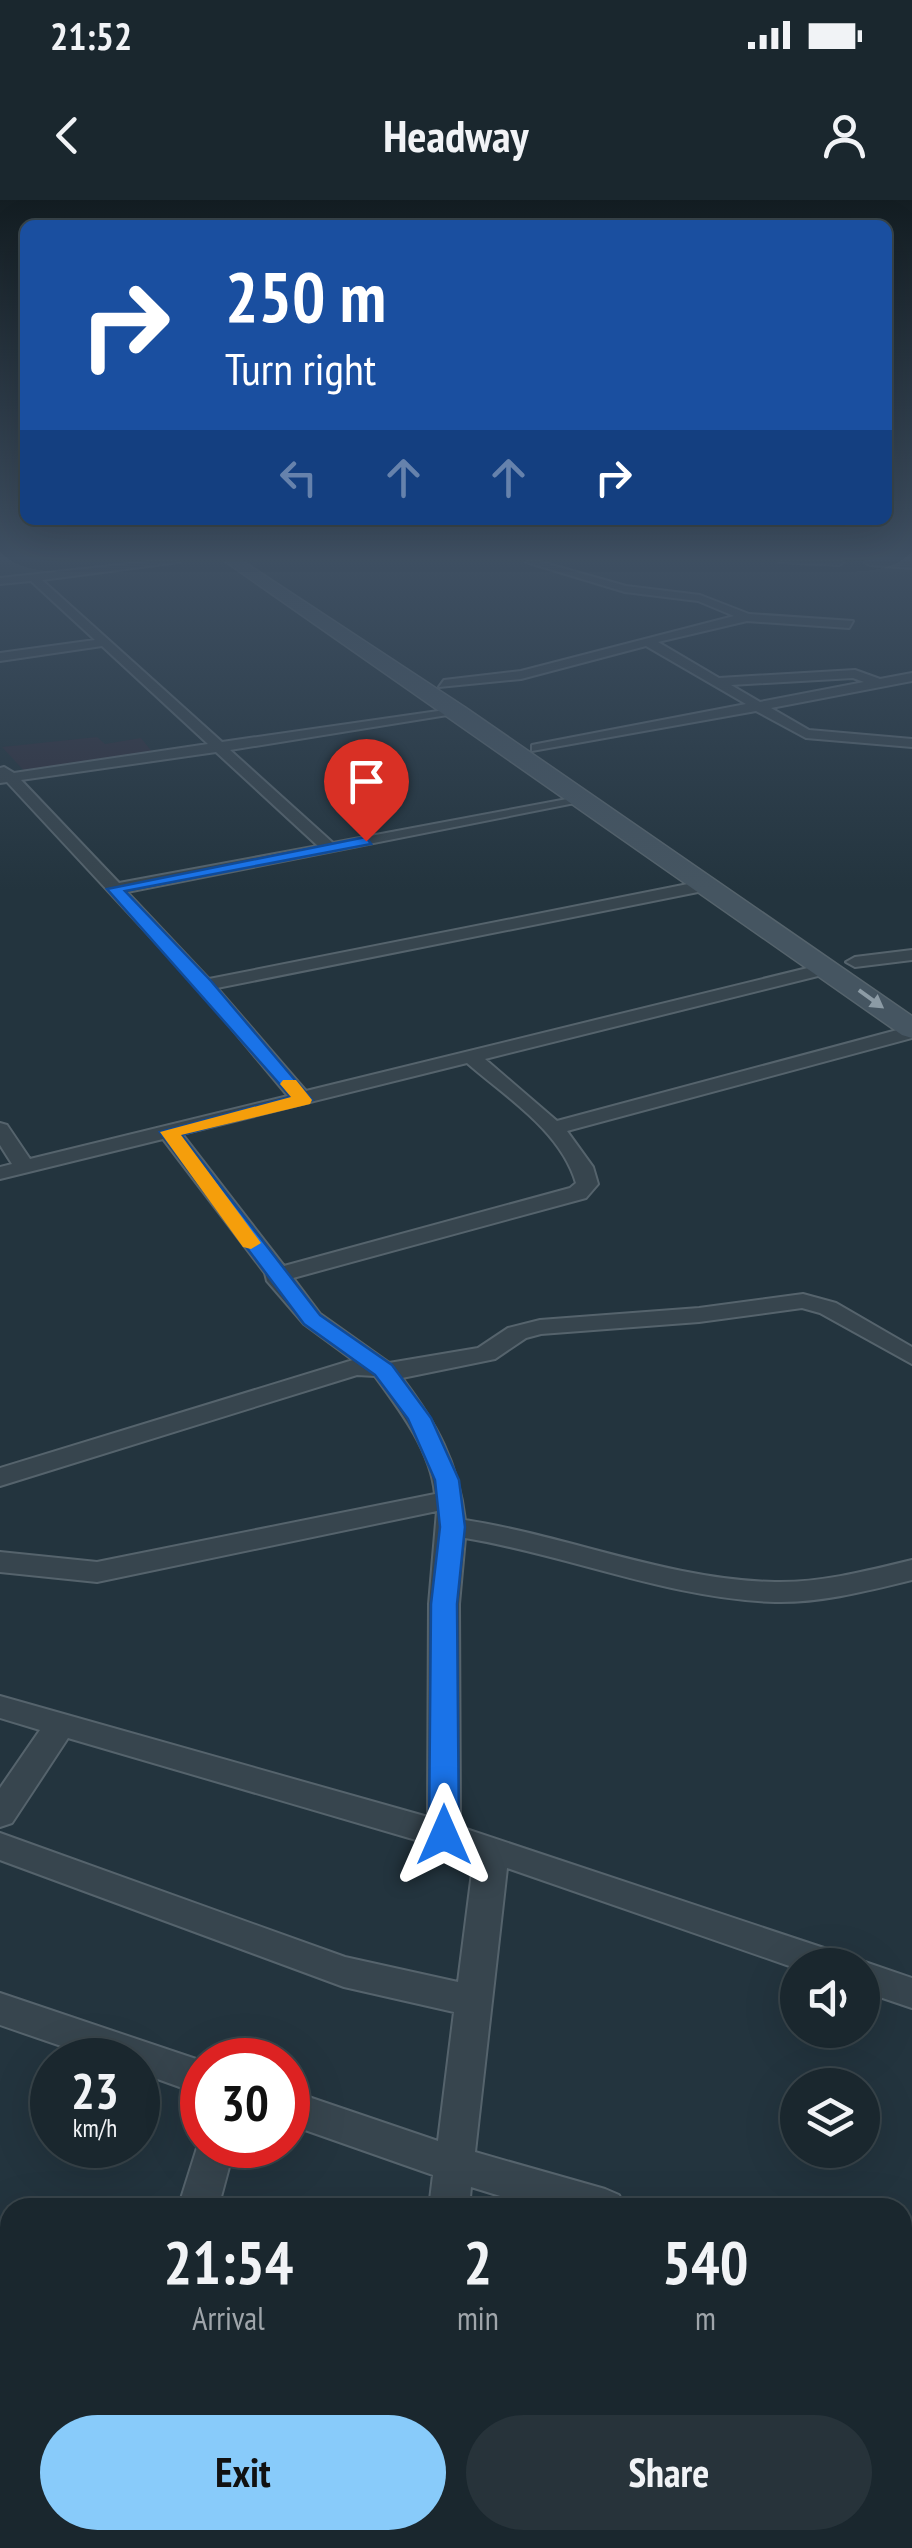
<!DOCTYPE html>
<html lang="en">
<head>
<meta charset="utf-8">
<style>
	:root { --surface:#1a272e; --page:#27333a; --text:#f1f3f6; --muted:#9fa5aa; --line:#38444a; --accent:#88cbfa }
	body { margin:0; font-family:"PT Sans Narrow",sans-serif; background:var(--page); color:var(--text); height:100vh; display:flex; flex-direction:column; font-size:38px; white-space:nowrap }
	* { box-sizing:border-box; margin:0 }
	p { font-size:32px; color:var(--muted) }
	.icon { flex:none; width:55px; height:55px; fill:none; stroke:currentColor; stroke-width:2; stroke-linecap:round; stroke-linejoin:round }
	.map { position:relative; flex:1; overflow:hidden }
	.details { position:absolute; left:0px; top:1998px; width:912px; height:352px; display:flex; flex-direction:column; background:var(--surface); border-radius:30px 30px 0 0; box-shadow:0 10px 40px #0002,0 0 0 2px var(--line) }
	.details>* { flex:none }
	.guide { position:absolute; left:20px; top:20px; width:872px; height:305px; border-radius:15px; box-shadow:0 10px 40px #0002,0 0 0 2px var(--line); background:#1a4fa0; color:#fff; overflow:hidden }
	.controls { position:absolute; left:780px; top:1748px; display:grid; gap:20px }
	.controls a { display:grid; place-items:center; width:100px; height:100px; border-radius:50%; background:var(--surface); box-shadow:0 10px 40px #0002,0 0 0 2px var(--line); font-size:50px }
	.speed { position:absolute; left:30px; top:1838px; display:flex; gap:20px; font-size:50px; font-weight:700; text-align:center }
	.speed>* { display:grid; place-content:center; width:130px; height:130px; border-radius:50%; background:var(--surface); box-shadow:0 10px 40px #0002,0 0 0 2px var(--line); line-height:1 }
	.speed small { font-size:25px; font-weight:400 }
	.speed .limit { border:15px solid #d22; background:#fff; color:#111 }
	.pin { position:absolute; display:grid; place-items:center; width:85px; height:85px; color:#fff; margin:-102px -42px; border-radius:50% 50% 50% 0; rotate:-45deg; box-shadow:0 0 10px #0007 }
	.pin .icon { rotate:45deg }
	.me { position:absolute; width:110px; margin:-55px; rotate:0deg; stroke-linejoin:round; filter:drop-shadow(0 0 8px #0008) }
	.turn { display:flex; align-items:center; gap:35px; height:210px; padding:0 40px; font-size:45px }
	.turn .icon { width:130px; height:130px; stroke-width:2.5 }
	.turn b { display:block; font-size:70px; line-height:85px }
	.lanes { display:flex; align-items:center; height:95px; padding:0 40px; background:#0003; justify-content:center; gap:50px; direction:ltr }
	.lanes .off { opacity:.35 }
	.eta { display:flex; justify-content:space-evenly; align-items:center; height:170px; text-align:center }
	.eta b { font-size:60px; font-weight:700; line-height:70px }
	.button { display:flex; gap:20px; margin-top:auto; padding:20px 40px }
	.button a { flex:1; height:115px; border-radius:60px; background:var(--accent); color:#111; font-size:40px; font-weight:700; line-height:115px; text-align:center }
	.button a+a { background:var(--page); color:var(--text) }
	.status { display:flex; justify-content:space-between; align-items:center; height:70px; padding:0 50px; background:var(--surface); direction:ltr }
	.status svg { height:28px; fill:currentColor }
	header { display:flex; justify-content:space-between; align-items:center; height:130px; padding:0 40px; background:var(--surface); font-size:45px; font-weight:700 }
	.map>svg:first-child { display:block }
	.medical { fill:#2f313f }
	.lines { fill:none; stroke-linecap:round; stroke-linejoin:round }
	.street-casing { stroke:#55636c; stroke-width:4 }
	.secondary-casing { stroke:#55636c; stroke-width:3 }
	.street { fill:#37454e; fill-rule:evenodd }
	.secondary { fill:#455561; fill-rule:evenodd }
	.oneway { fill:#8c9ba5 }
	.route { fill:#1a73e8; stroke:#114b97; stroke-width:2.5 }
	.slow { fill:#f59e0b }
</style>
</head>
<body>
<div class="status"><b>21:52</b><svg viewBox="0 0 49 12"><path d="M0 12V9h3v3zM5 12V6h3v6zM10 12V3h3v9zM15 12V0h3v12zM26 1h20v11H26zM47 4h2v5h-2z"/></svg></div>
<header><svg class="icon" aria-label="back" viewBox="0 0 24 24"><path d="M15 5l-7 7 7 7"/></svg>Headway<svg class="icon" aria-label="person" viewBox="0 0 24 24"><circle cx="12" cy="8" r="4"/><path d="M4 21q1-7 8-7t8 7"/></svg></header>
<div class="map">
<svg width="912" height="2348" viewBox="0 0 912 2348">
	<rect width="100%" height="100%" fill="#23343e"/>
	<!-- medical -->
	<path class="medical" d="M97,537L105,544L141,538L153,553L27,574L2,547Z"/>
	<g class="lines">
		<!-- street casing -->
		<g class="street-casing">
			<g id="street">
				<path d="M148,362H179L42,380L222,542L459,508L466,512L230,550L333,643L583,596L590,600L127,692L209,779L708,680L716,685L708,690L217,788L306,891L828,763L834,764V772L485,859L557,921L912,826V838L567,931L593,967L598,984L586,998L293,1078L320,1114L389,1163L478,1148L508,1128L540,1120L699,1108L803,1094L836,1103L912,1147V1164L820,1113L802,1108L699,1122L541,1134L526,1138L495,1159L402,1178C436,1223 458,1262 465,1320C568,1336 670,1380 775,1382C821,1383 867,1371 912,1360V1380C867,1391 821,1403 775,1402C670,1399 568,1355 465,1338L459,1404L460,1627L842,1754L848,1765H798V1769L507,1668L475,1952L605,1989L619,1995L625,2008H539L471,1987L469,2008H429L433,1975L288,1924V1890L438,1941L454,1812L344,1787L0,1660V1633L345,1757L458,1782L474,1657L68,1538L12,1623L0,1627V1588L40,1530L0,1518V1496L428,1617L429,1404L437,1311L97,1382L0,1372V1352L97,1362L435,1294C431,1251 400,1210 375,1176L357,1175L0,1286V1268L353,1160L304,1124L267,1081L265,1073L163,939L0,979V967L12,964L0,945V923L7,925L30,959L288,896L199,789L7,582L0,583V568L4,567L14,573L208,544L102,446L0,461V453L95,440L31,381L0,384V378ZM216,552L318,646L119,683L21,580ZM467,863C506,897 561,931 576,983L570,988L284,1066L182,934Z"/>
				<path d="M526,362H541L626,386L700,395L749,414L853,421L849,428L747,421L658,442L719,478L855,470L880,479L912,473V481L771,508L809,530L912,539V547L806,538L756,511L532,551V545L537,544L746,504L646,446L521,479L439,487L444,480L521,471L734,416L698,401L625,392ZM853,478L864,482L760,502L731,485Z"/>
				<path d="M779,362H844L839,365Z"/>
				<path d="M865,362H912V368L870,365Z"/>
				<path d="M912,750V760L855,767L846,762L855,757Z"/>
				<path d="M862,1761L912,1778V1808L862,1791V1765H850Z"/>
				<path d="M0,1793L202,1861V1895L138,1872V1860H102L0,1825Z"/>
				<path d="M202,1932V1945H235L218,2008H178Z"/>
				<path d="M902,2073L912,2076V2116L902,2113Z"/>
				<path d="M80,2340H126L123,2348H77Z"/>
				<path d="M393,2340H439L438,2348H392Z"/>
				<rect x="821" y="2340" width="46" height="8"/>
			</g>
		</g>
		<!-- secondary casing -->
		<g class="secondary-casing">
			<path id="secondary" d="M226,362H244L466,508L912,816V838L902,835Z"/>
		</g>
		<!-- street -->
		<use href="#street" class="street"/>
		<!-- secondary -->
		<use href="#secondary" class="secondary"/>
	</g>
	<!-- one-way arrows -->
	<defs><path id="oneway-solid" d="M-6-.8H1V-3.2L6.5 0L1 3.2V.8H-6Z" transform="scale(2.5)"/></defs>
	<use class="oneway" href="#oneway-solid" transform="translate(871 799) rotate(36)"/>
	<!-- sky -->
	<linearGradient id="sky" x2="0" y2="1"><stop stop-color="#131d22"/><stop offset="0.52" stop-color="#3f5063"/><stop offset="1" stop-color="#3f5063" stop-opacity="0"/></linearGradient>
	<rect width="912" height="690" fill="url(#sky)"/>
	<!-- route -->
	<path class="route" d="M366,637L371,644L125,691L211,781L312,900L181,935L320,1115L392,1165L431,1218L459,1280L465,1327L457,1404L459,1635L455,1643L444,1647L434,1643L429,1635L431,1404L440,1327L435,1280L408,1219L375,1175L304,1124L160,932L291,897L107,689Z"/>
	<!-- slow -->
	<path class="slow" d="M283,880H296L312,900L310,904L181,935L261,1043L251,1049L243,1047L160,932L291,897L280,884Z"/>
</svg>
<div class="controls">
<a><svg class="icon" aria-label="sound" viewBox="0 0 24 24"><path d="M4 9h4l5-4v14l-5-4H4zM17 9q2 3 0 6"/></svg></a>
<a><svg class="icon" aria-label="layers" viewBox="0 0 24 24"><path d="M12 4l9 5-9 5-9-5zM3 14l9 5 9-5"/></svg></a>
</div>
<div class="speed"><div>23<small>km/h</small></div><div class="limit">30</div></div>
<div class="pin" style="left:366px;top:641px;background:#d93025"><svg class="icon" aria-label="arrive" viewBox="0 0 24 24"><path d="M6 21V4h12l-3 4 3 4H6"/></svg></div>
<svg class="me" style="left:444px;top:1635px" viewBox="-20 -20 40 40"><path d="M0-17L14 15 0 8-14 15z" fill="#1a73e8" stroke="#fff" stroke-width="4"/></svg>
<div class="guide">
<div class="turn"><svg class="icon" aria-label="right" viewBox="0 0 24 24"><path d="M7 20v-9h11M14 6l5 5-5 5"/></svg><div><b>250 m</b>Turn right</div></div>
<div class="lanes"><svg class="icon off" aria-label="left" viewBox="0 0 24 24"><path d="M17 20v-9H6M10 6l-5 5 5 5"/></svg><svg class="icon off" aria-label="ahead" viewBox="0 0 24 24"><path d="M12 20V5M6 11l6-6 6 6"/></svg><svg class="icon off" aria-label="ahead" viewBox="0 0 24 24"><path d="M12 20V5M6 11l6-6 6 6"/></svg><svg class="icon" aria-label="right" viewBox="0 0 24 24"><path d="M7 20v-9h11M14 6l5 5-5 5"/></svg></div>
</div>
<section class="details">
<div class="eta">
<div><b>21:54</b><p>Arrival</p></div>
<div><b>2</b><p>min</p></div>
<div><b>540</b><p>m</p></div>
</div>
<div class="button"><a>Exit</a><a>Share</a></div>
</section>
</div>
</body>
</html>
